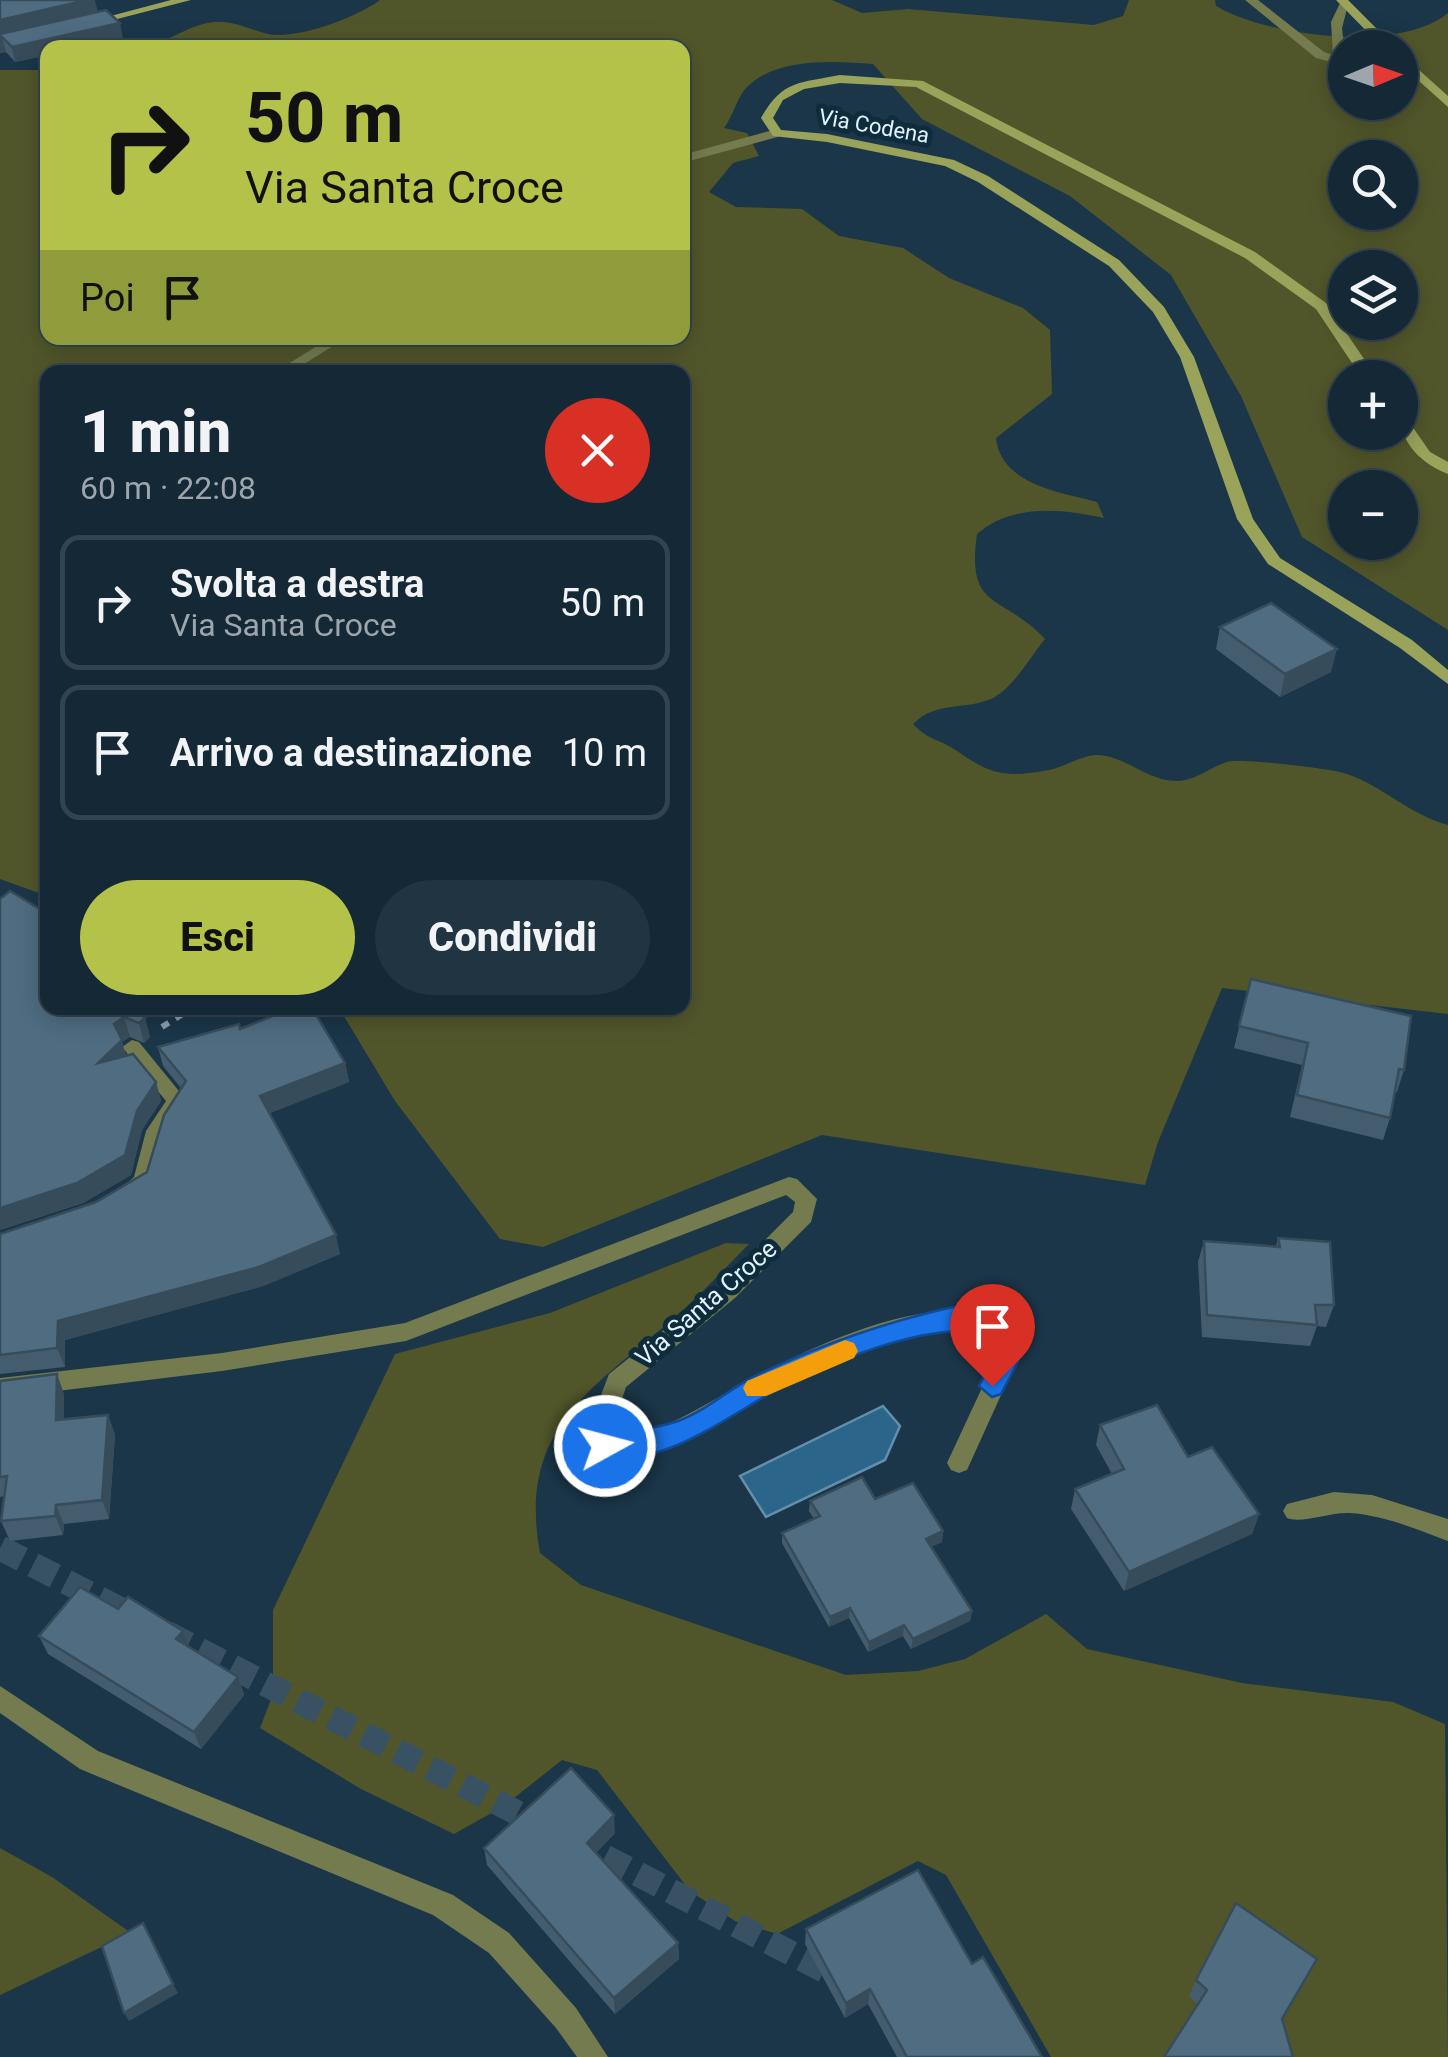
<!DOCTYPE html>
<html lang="it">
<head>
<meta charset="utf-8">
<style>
	:root { --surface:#142836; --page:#213442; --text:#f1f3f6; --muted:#9da6ad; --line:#334451; --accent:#b5c24a }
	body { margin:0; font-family:Roboto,sans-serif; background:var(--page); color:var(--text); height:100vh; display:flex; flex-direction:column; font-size:38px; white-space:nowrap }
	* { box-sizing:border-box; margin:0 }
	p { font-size:32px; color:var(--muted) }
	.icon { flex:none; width:55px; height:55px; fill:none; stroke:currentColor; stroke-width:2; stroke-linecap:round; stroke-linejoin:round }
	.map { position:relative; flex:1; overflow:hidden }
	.panel { position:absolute; left:40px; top:365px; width:650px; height:650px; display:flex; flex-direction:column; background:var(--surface); border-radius:20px; box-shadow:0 5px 25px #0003,0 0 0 2px var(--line) }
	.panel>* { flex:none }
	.banner { position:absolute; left:40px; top:40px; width:650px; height:305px; border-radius:20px; box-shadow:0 5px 25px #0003,0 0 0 2px var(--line); background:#b5c24a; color:#111; overflow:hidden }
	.needle { width:65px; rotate:88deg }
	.tools { position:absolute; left:1328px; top:30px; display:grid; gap:20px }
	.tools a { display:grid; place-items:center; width:90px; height:90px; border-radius:50%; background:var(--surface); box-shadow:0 5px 25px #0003,0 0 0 2px var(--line); font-size:50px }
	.pin { position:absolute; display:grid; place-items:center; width:85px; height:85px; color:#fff; margin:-102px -42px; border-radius:50% 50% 50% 0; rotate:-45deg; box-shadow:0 0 10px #0007 }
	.pin .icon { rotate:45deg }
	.me { position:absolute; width:110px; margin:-55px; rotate:83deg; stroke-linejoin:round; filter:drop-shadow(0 0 8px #0008) }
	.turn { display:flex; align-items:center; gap:35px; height:210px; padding:0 40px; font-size:45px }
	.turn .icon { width:130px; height:130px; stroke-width:2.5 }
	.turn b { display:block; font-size:70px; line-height:85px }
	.then { display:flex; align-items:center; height:95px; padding:0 40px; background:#0003; gap:20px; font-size:38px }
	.round { display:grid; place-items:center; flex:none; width:105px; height:105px; border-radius:52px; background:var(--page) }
	.summary { display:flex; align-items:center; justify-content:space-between; height:170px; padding:0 40px }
	h1 { font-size:60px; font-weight:800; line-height:75px }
	.button { display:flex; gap:20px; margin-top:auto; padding:20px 40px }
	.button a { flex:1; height:115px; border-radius:60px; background:var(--accent); color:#111; font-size:40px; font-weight:800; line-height:115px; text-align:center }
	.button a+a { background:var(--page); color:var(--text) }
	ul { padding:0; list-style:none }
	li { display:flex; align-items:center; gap:30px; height:135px; margin:0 20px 15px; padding:0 20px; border:5px solid var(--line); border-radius:20px }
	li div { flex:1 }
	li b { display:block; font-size:38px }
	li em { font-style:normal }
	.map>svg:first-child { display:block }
	.green { fill:#51562a; fill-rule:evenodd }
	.water { fill:#2b6589; stroke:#628fac; stroke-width:2.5 }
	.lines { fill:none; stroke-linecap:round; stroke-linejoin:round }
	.secondary-tunnel { stroke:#385263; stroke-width:25; stroke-dasharray:25 12; stroke-linecap:butt }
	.path { stroke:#869caa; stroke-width:6; stroke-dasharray:8 8; stroke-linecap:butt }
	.lane { fill:#747b4e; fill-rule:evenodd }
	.street { fill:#747b4e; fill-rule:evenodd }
	.secondary { fill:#99a35a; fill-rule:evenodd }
	.wall { fill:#445d6e }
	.shaded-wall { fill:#374c5a }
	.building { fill:#4f6c80; stroke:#374c5a; stroke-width:2.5 }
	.route { fill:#1a73e8; stroke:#114b97; stroke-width:2.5 }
	.slow { fill:#f59e0b }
	.labels { text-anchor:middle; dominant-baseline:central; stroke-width:10; stroke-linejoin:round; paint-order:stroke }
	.far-street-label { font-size:22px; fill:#e2f2fe; stroke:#0f2c3d }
	.street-label { font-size:25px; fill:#e2f2fe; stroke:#0f2c3d }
</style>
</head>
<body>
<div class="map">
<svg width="1448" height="2057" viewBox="0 0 1448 2057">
	<rect width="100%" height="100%" fill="#1a3648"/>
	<!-- green -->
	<g class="green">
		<path d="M380,0H832L862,13L908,9L1094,25L1123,16L1129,0H1215L1216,6C1267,36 1399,54 1448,13V630L1302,537L1241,396L1171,275L1070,196L922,119L873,64C835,61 775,57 746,88C738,96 733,116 724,128L747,133L759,156L733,163L709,192L736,207L802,209L839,236L903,248L949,278L1023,308L1050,330L1052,394L996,438C1001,485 1061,492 1097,502L1104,518C1062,509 1013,503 977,534C966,612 1002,593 1045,639C1030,657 1014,687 993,698C965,711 937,700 913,724C929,741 940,739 957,751C991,775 1006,778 1049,770C1064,767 1084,754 1099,755C1127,757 1149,782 1178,781C1197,780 1210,767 1227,762C1242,758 1321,768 1340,772C1377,781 1407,814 1448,825V1014L1222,988L1158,1142L1145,1185L822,1135L543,1247L500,1239L395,1101L339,1008H682V372H48L47,896L0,879V70H47L48,338H682V48L148,47C167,41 188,27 207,23C230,18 247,29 268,34C296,40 358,17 380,0ZM1345,48H1400V102H1345ZM1345,158H1400V212H1345ZM1345,268H1400V322H1345ZM1345,378H1400V432H1345ZM1345,488H1400V542H1345Z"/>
		<path d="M726,1243L749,1244C727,1266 706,1289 683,1310C599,1386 516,1423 540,1553L581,1585L846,1675L918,1671L965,1659L1046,1614L1087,1649L1242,1683L1393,1702L1445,1724L1448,2057H1051L946,1875L918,1861L777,1934L735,1921L690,1891L597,1770L562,1760L504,1806L454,1834L361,1789L260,1728L273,1694V1610L395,1354L550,1313Z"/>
		<path d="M0,1848L52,1877L131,1933L0,1995Z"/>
	</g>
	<!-- water -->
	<path class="water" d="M883,1406L900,1426L885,1460L766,1517L740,1476Z"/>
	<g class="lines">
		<!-- secondary-tunnel -->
		<g class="secondary-tunnel">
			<path d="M0,1548L141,1620"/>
			<path d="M166,1633L541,1825"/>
			<path d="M572,1840L839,1978"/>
		</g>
		<!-- path -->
		<path class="path" d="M162,1027L192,1008"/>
		<!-- lane -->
		<g class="lane">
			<path d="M777,129L783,133L781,136L682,163V155Z"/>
			<path d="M330,338H346L291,372H275Z"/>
		</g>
		<!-- street -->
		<g class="street">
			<path d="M1245,0H1258L1324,52L1333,55L1331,22L1341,1H1349L1342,28L1345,56L1335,63L1316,58Z"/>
			<path d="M132,1040L139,1042L187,1101L166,1133L151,1188L131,1198L123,1196L120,1190L134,1177L146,1131L166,1101L122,1047Z"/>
			<path d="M789,1177L797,1179L817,1199L811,1222L735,1298L626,1387L612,1429L614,1436C663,1434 700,1407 742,1384C809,1348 922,1292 998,1317L1016,1362L967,1470L959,1473L951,1470L947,1463L994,1362L982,1332C914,1316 818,1365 759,1398C717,1421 647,1471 597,1453L588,1429L609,1374L719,1286L793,1212L795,1202L786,1195L406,1341L222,1371L0,1398V1378L222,1353L405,1323Z"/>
			<path d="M1334,1492L1372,1495L1448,1519V1541C1416,1529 1383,1515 1349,1513C1330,1512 1301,1524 1287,1518L1283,1511L1287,1504Z"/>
			<path d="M0,1686L98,1751L453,1895L509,1933L576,2008L608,2057H577L556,2028L489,1953L433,1915L80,1769L0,1713Z"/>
		</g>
		<!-- secondary -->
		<g class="secondary">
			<path d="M171,0H191L90,26L84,23Z"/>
			<path d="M1336,0H1348L1396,48H1383Z"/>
			<path d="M1400,53L1448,96V107L1400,64Z"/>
			<path d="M840,75L923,81L1255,252L1326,303L1377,378H1362L1316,309L1245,258L916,87L840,83L804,89L783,100L773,118L781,130L827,134L954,160L988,176L1119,260L1164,307L1194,357L1253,519L1280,558L1412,640L1448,670V684L1400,648L1268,564L1237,519L1180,357L1153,312L1109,266L978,182L945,166L827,142L773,136L761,118C782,80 800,83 840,75Z"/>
			<path d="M1400,415L1405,416L1430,452L1448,462V474C1422,464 1400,443 1400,415Z"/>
		</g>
	</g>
	<!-- wall -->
	<g class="wall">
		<path d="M0,0L97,11L123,38L80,48H48V55L15,62L6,52L0,53Z"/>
		<path d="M1220,627L1331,672L1280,697L1216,649Z"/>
		<path d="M0,899L48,1008L145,1018L150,1037L144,1043L130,1037L122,1042L126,1055L156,1082L161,1101L142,1130L131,1175L83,1203L0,1230Z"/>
		<path d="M1251,979L1404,1070L1397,1092H1395L1390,1118L1383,1140L1290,1117L1302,1065L1234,1048Z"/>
		<path d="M240,1029L345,1063L349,1082L270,1113L340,1254L263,1286L65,1340V1367L0,1374V1234L96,1202L147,1172L181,1088L163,1066L158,1047Z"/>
		<path d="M1278,1238L1334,1305L1326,1327L1317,1326L1310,1346L1202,1337L1198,1262L1204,1241L1276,1246Z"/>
		<path d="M0,1381L64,1394V1419L108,1415L115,1435L109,1519L64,1524L63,1535L10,1541L1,1521L4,1496L0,1497Z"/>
		<path d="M1100,1425L1188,1457L1259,1514L1252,1534L1124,1591L1071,1509L1075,1489L1112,1474L1096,1445Z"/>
		<path d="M875,1499L943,1531L942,1542L931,1547L972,1611L970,1621L911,1649L903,1636L868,1652L849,1618L829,1627L782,1543V1533L814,1519L809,1511L810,1501Z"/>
		<path d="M118,1609L189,1647L238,1677L244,1695L201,1749L48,1654L39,1636Z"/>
		<path d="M615,1833L596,1853L678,1943L679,1959L615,2014L487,1865L484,1848Z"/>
		<path d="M806,1929L972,1964L1042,2057H897L868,2004L845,2018L805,1944Z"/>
		<path d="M1317,1959L1282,2020L1198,2005L1189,1996L1196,1980Z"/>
	</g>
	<!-- shaded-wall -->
	<g class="shaded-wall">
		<path d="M87,0H95L98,13L0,35V20Z"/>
		<path d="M120,23L123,38L80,48H48V55L15,62L12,47Z"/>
		<path d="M2,37L6,52L0,53V38Z"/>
		<path d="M1337,649L1331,672L1280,697L1285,674Z"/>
		<path d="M124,1017L130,1037L122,1042L127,1060L98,1063L114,1024Z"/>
		<path d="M145,1018L150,1037L144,1043L139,1023Z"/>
		<path d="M345,1063L349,1082L264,1115L260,1096Z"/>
		<path d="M156,1082L161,1101L142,1130L131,1175L83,1203L0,1230V1208L137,1111Z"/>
		<path d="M336,1235L340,1254L263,1286L65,1340V1367L57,1348L58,1321Z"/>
		<path d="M57,1374L64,1394V1440L56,1420Z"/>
		<path d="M108,1415L115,1435L109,1519L102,1500Z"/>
		<path d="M56,1505L64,1524L63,1535L55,1516Z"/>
		<path d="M1259,1514L1252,1534L1124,1591L1129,1572Z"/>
		<path d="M943,1531L942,1542L925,1549L926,1539Z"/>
		<path d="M850,1608L849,1618L829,1627L830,1617Z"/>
		<path d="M972,1611L970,1621L911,1649L913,1639Z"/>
		<path d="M904,1625L903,1636L868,1652L869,1642Z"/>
		<path d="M183,1631L190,1648L176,1639Z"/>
		<path d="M238,1677L244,1695L201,1749L194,1732Z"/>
		<path d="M614,1815L615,1833L589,1860L587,1843Z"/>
		<path d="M678,1943L679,1959L615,2014L614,1998Z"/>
		<path d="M173,1984L178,1993L129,2021L124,2013Z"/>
		<path d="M870,1989L868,2004L845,2018L846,2003Z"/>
	</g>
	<!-- building -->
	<g class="building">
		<path d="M0,0H87L0,20Z"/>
		<path d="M106,10L120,23L12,47L2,37L0,38V34Z"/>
		<path d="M1271,603L1337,649L1285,674L1220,627Z"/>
		<path d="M10,891L48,914V1008H132L145,1018L139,1023L124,1017L114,1024L122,1040L98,1063L133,1054L156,1082L137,1111L125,1155L77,1183L0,1208V899Z"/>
		<path d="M1251,979L1411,1016L1404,1070L1399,1069L1390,1118L1297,1095L1308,1043L1239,1026Z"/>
		<path d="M293,1008H312L345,1063L260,1096L336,1235L259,1267L58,1321L57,1348L0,1355V1234L96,1202L147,1172L164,1115L186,1081L158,1047L239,1024L240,1029Z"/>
		<path d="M1278,1238L1330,1242L1334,1305H1315L1317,1325L1207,1315L1204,1241L1280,1247Z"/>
		<path d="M57,1374L56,1420L108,1415L102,1500L56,1505L55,1516L1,1521L7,1476L0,1477V1381Z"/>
		<path d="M1157,1405L1188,1457L1212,1447L1259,1514L1129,1572L1075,1489L1124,1469L1100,1425Z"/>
		<path d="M862,1477L875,1499L913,1483L943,1531L926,1539L972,1611L913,1639L904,1625L869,1642L850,1608L830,1617L782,1533L820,1516L810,1501Z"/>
		<path d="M80,1587L118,1609L128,1597L183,1631L176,1639L238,1677L194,1732L39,1636Z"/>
		<path d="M571,1768L614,1815L587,1843L678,1943L614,1998L484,1848Z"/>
		<path d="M918,1870L972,1964L983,1957L1042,2057H907L870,1989L846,2003L806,1929Z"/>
		<path d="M1236,1903L1317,1959L1282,2019L1293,2057H1164L1207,1990L1196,1980Z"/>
		<path d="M143,1923L173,1984L124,2013L102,1946Z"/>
	</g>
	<!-- route -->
	<path class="route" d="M953,1307L999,1317L1018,1362L1001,1394L992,1397L979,1386L992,1361L981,1333C925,1322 822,1365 771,1393C724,1419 652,1474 596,1454L592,1446L596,1438C621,1429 651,1431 678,1421C706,1411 730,1388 757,1375C820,1345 886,1322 953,1307Z"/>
	<!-- slow -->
	<path class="slow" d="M845,1340L854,1343L858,1351L854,1358L766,1396H747L743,1388L747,1381Z"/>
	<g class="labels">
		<!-- far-street labels -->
		<g class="far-street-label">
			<text transform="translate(874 126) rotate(10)">Via Codena</text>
		</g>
		<!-- street labels -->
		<g class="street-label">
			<text transform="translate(706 1303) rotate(-41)">Via Santa Croce</text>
		</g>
	</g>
</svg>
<div class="tools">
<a><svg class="needle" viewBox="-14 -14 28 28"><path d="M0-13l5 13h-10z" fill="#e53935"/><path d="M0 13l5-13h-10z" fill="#9da6ad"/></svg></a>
<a><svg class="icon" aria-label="search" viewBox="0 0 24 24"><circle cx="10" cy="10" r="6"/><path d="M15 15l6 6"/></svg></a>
<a><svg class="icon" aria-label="layers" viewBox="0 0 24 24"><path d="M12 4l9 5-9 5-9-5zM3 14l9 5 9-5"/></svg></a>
<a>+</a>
<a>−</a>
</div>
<div class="pin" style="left:992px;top:1386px;background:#d93025"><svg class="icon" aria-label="arrive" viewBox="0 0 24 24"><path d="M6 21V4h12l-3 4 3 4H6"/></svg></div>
<svg class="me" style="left:605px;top:1446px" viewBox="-20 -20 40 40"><circle r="17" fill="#1a73e8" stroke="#fff" stroke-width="3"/><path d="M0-11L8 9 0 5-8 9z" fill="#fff"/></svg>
<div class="banner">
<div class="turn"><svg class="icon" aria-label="right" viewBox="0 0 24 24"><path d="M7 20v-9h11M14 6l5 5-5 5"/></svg><div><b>50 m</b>Via Santa Croce</div></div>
<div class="then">Poi<svg class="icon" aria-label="arrive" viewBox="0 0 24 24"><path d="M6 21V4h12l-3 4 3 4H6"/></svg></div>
</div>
<section class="panel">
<div class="summary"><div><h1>1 min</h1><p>60 m · 22:08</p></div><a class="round" style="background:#d93025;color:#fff"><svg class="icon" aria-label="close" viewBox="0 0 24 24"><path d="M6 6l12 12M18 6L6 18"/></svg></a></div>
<ul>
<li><svg class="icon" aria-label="right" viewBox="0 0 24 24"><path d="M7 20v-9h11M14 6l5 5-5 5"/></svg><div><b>Svolta a destra</b><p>Via Santa Croce</p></div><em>50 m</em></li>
<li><svg class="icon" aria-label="arrive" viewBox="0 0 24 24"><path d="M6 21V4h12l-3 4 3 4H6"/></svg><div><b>Arrivo a destinazione</b></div><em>10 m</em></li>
</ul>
<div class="button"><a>Esci</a><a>Condividi</a></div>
</section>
</div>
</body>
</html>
